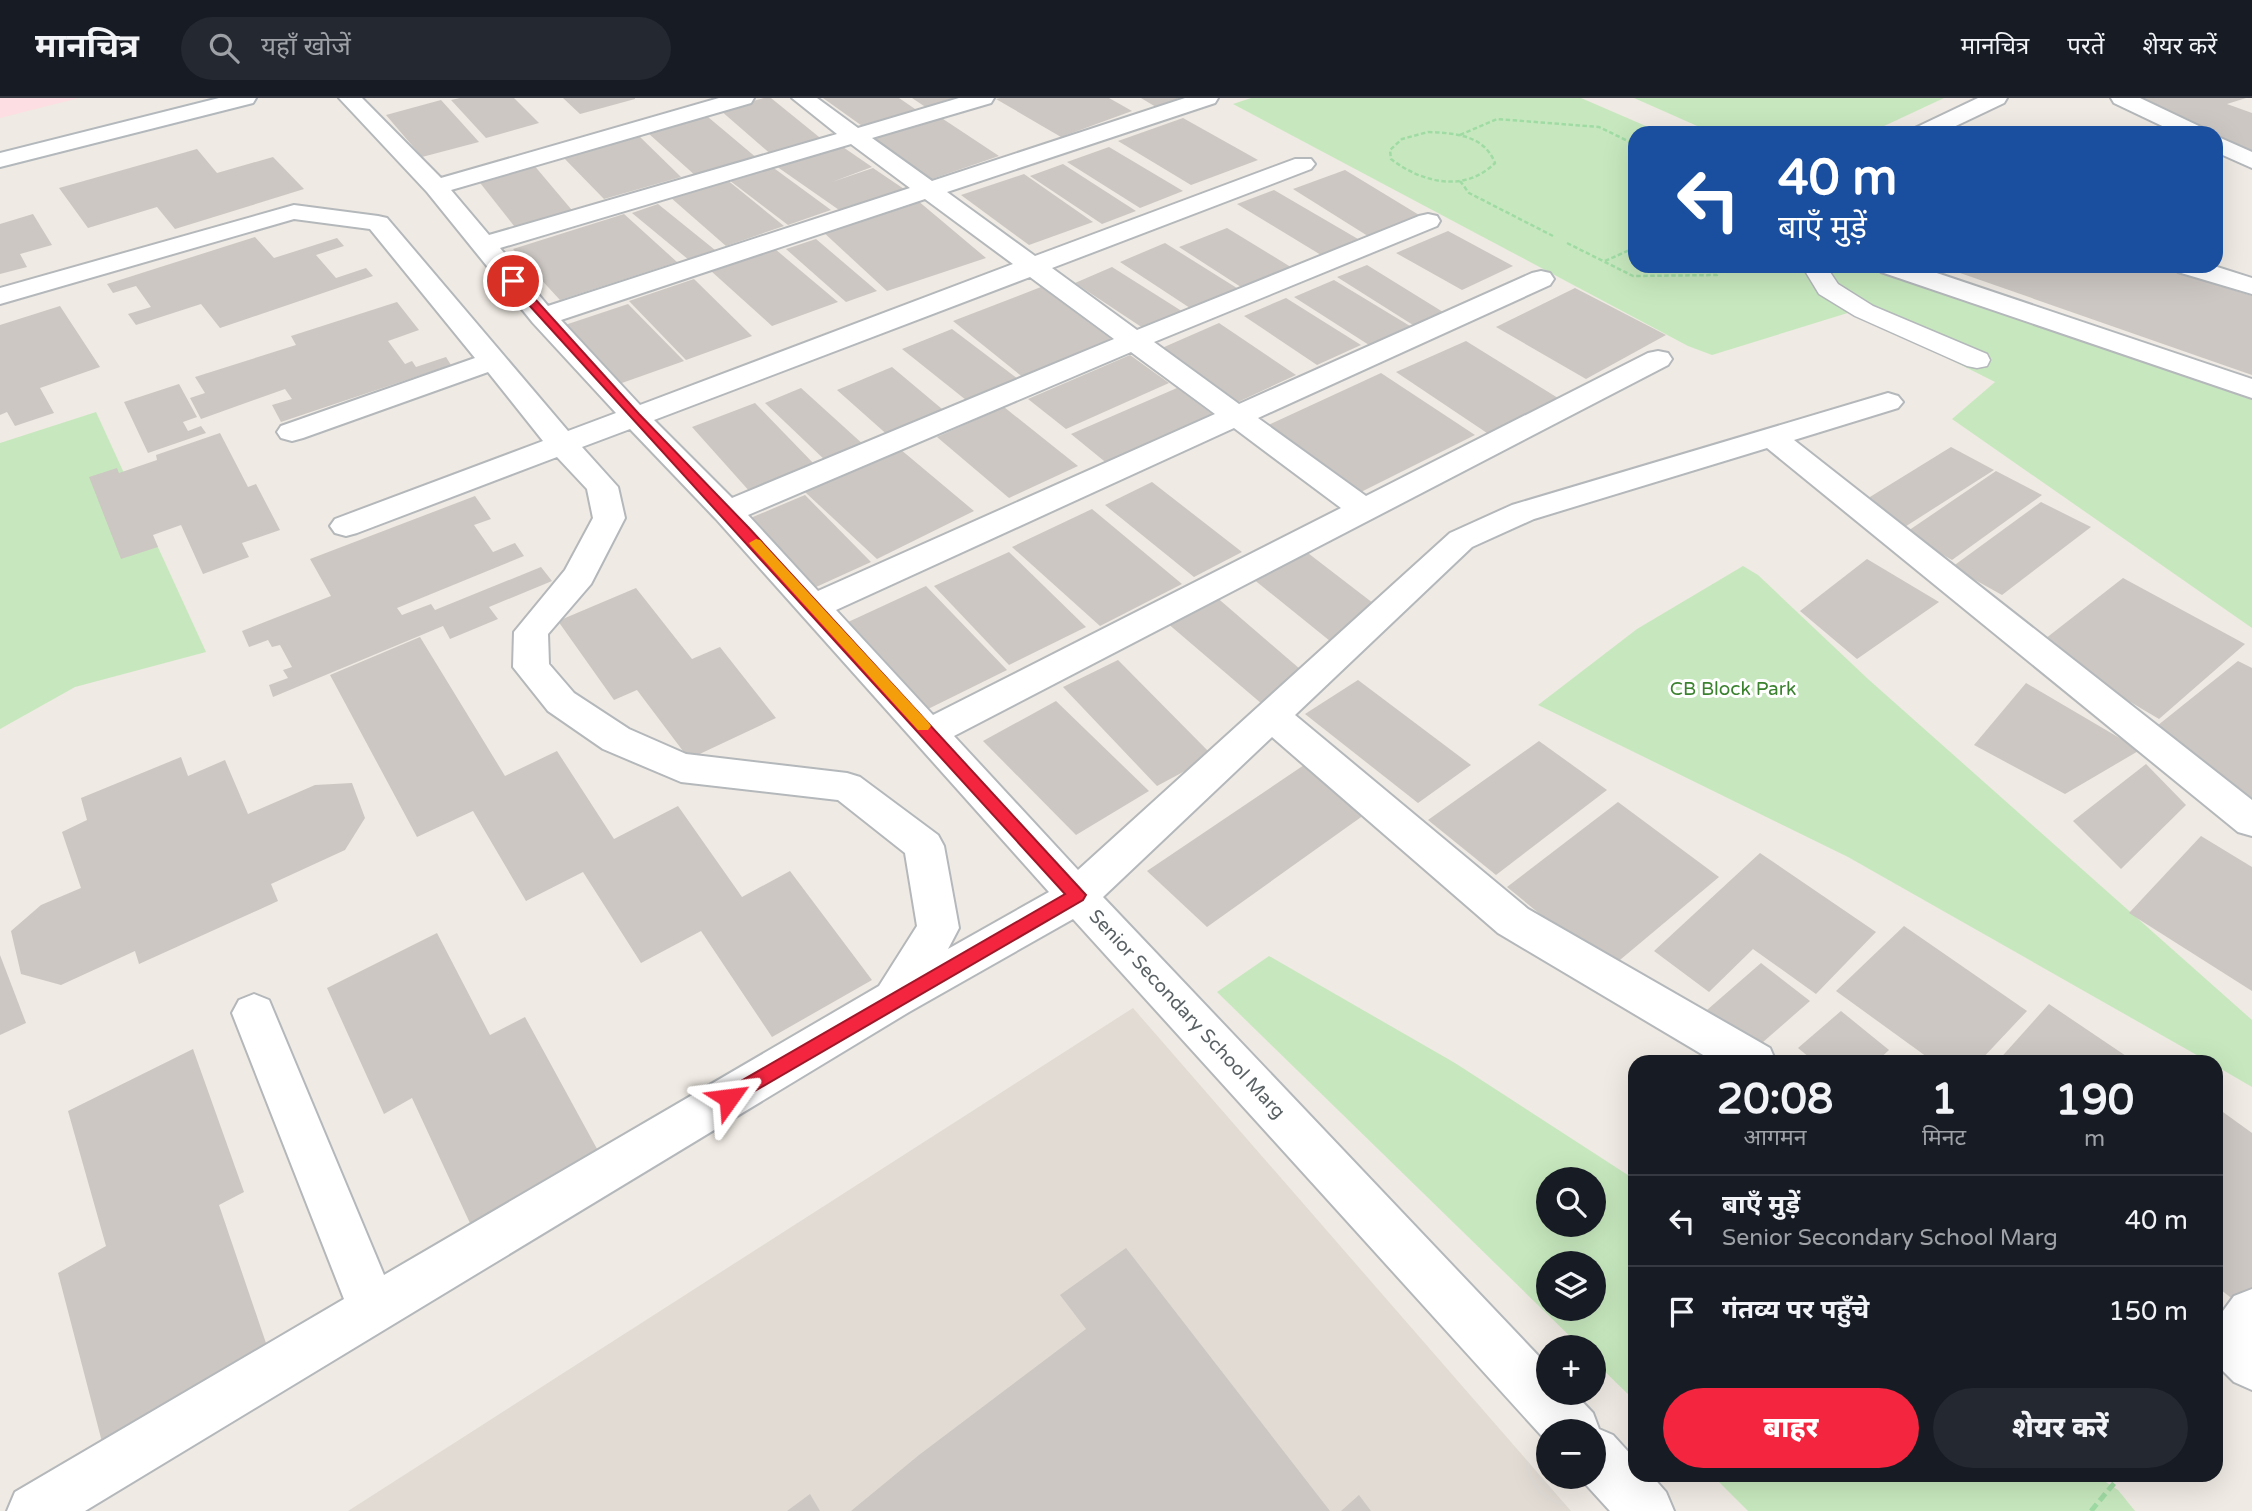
<!DOCTYPE html>
<html lang="hi">
<head>
<meta charset="utf-8">
<style>
	:root { --surface:#171b24; --page:#242831; --text:#f1f3f6; --muted:#9ea1a6; --line:#363941; --accent:#f3253f }
	body { margin:0; font-family:"Varela Round","Noto Sans Devanagari",sans-serif; background:var(--page); color:var(--text); height:100vh; display:flex; flex-direction:column; font-size:26px; white-space:nowrap }
	* { box-sizing:border-box; margin:0 }
	p { font-size:23px; color:var(--muted) }
	.icon { flex:none; width:38px; height:38px; fill:none; stroke:currentColor; stroke-width:2; stroke-linecap:round; stroke-linejoin:round }
	.map { position:relative; flex:1; overflow:hidden }
	.side { position:absolute; left:1628px; top:957px; width:595px; height:427px; display:flex; flex-direction:column; background:var(--surface); border-radius:21px; box-shadow:0 7px 28px #0002 }
	.side>* { flex:none }
	.banner { position:absolute; left:1628px; top:28px; width:595px; height:147px; border-radius:21px; box-shadow:0 7px 28px #0002; background:#1a4fa0; color:#fff; overflow:hidden }
	.fabs { position:absolute; left:1536px; top:1069px; display:grid; gap:14px }
	.fabs a { display:grid; place-items:center; width:70px; height:70px; border-radius:50%; background:var(--surface); box-shadow:0 7px 28px #0002; font-size:35px }
	.pin { position:absolute; display:grid; place-items:center; width:60px; height:60px; color:#fff; margin:-30px; border:4px solid #fff; border-radius:50%; box-shadow:0 2px 7px #0007 }
	.me { position:absolute; width:77px; margin:-38px; rotate:59deg; stroke-linejoin:round; filter:drop-shadow(0 0 5px #0008) }
	.turn { display:flex; align-items:center; gap:24px; height:147px; padding:0 35px; font-size:32px }
	.turn .icon { width:91px; height:91px; stroke-width:2.5 }
	.turn b { display:block; font-size:49px; line-height:60px }
	.eta { display:flex; justify-content:space-evenly; align-items:center; height:119px; text-align:center }
	.eta b { font-size:42px; font-weight:800; line-height:49px }
	.cta { display:flex; gap:14px; margin-top:auto; padding:14px 35px }
	.cta a { flex:1; height:80px; border-radius:42px; background:var(--accent); color:#fff; font-size:28px; font-weight:800; line-height:80px; text-align:center }
	.cta a+a { background:var(--page); color:var(--text) }
	ul { padding:0; list-style:none }
	li { display:flex; align-items:center; gap:21px; height:91px; padding:0 35px; border-top:2px solid var(--line) }
	li div { flex:1 }
	li b { display:block; font-size:26px }
	li em { font-style:normal }
	header { display:flex; align-items:center; gap:42px; box-sizing:border-box; height:98px; padding:0 35px; background:var(--surface); border-bottom:2px solid var(--line) }
	header strong { font-size:33px }
	nav { display:flex; gap:38px; margin-inline-start:auto; font-size:24px }
	.search { width:490px; height:63px; background:var(--page); display:flex; align-items:center; gap:18px; box-sizing:border-box; padding:0 24px; border-radius:38px; color:var(--muted); font-size:26px }
	.map>svg:first-child { display:block }
	.education { fill:#e1dbd4 }
	.medical { fill:#fddee2 }
	.green { fill:#c7e8be; fill-rule:evenodd }
	.building { fill:#ccc7c2 }
	.lines { fill:none; stroke-linecap:round; stroke-linejoin:round }
	.lane-casing { stroke:#b4b8bb; stroke-width:3 }
	.street-casing { stroke:#b4b8bb; stroke-width:4 }
	.secondary-casing { stroke:#b2b8bc; stroke-width:4 }
	.path-far1 { stroke:#a0dba4; stroke-width:2.5; stroke-dasharray:4.5 2.5; stroke-linecap:butt }
	.path { stroke:#a0dba4; stroke-width:5; stroke-dasharray:9 4.5; stroke-linecap:butt }
	.lane { fill:#fff; fill-rule:evenodd }
	.street { fill:#fff; fill-rule:evenodd }
	.secondary { fill:#fff; fill-rule:evenodd }
	.route { fill:#f3253f; stroke:#9e1829; stroke-width:2 }
	.slow { fill:#f59e0b }
	.labels { text-anchor:middle; dominant-baseline:central; stroke-width:6; stroke-linejoin:round; paint-order:stroke }
	.park-label { font-size:19px; fill:#3b822f; stroke:#fff }
	.street-label { font-size:19px; fill:#5b6265; stroke:#fff }
</style>
</head>
<body>
<header>
<strong>मानचित्र</strong>
<div class="search"><svg class="icon" aria-label="search" viewBox="0 0 24 24"><circle cx="10" cy="10" r="6"/><path d="M15 15l6 6"/></svg>यहाँ खोजें</div>
<nav><a>मानचित्र</a><a>परतें</a><a>शेयर करें</a></nav>
</header>
<div class="map">
<svg width="2252" height="1413" viewBox="0 0 2252 1413">
	<rect width="100%" height="100%" fill="#efeae3"/>
	<!-- education -->
	<path class="education" d="M1133,910L1571,1413H348Z"/>
	<!-- medical -->
	<path class="medical" d="M0,0H79L0,20Z"/>
	<!-- green -->
	<g class="green">
		<path d="M1251,0H1581L1662,35H1634V168H1876L2252,302V530L1952,321L1995,284L1854,213L1712,257L1688,248L1233,6Z"/>
		<path d="M1634,0H1944L1869,35H1713Z"/>
		<path d="M96,314L206,554L75,589L0,631V345Z"/>
		<path d="M1743,468L1758,477L1868,581L2252,922V989L2216,968V964H2209L1848,759L1538,607L1637,531Z"/>
		<path d="M1269,858L1455,965L1634,1081V1302L1594,1263V1250L1581,1249L1217,894ZM1549,1082H1594V1127H1549ZM1549,1166H1594V1211H1549Z"/>
		<path d="M1712,1377H2095L2118,1392L2135,1413H1748Z"/>
	</g>
	<!-- building -->
	<g class="building">
		<path d="M460,0H514L539,25L486,40L451,2Z"/>
		<path d="M563,0H635V1L580,16Z"/>
		<path d="M764,0H771L824,43L773,58L720,12Z"/>
		<path d="M823,0H899L918,13L865,30Z"/>
		<path d="M912,0H957V1L927,10Z"/>
		<path d="M1000,0H1109L1132,13L1061,39L996,1Z"/>
		<path d="M1141,0H1177L1180,2L1156,9Z"/>
		<path d="M2130,0H2246L2227,6L2252,15V58L2216,41V35H2204Z"/>
		<path d="M441,2L479,44L422,59L386,17Z"/>
		<path d="M937,17L999,58L929,82L869,39Z"/>
		<path d="M708,19L758,61L697,79L648,35Z"/>
		<path d="M1183,20L1258,62L1191,87L1118,43Z"/>
		<path d="M638,37L681,79L604,101L562,58Z"/>
		<path d="M840,47L872,69L832,84L873,70L904,91L842,114L776,68Z"/>
		<path d="M1109,49L1183,93L1140,110L1067,64Z"/>
		<path d="M197,51L217,75L273,59L304,91L175,131L157,109L88,130L59,90Z"/>
		<path d="M533,66L576,117L518,133L477,81Z"/>
		<path d="M1063,66L1136,113L1102,126L1030,78Z"/>
		<path d="M771,68L831,112L788,127L729,82Z"/>
		<path d="M1345,72L1424,120L1371,140L1293,91Z"/>
		<path d="M1024,76L1093,124L1029,147L961,97Z"/>
		<path d="M726,81L784,128L726,148L670,99Z"/>
		<path d="M1274,92L1358,141L1321,157L1237,106Z"/>
		<path d="M917,102L986,160L887,193L821,132Z"/>
		<path d="M658,106L715,152L689,162L632,115Z"/>
		<path d="M33,116L52,147L20,156L27,169L0,176V126Z"/>
		<path d="M624,116L677,164L560,202L513,151Z"/>
		<path d="M1227,130L1294,171L1244,191L1179,149Z"/>
		<path d="M1448,133L1513,168L1462,192L1396,155Z"/>
		<path d="M255,139L274,160L337,140L344,148L316,157L336,180L366,170L373,178L220,230L201,206L136,227L128,216L151,209L136,188L113,195L107,186Z"/>
		<path d="M816,141L877,193L846,204L786,151Z"/>
		<path d="M1165,145L1240,192L1193,212L1120,164Z"/>
		<path d="M775,151L838,204L772,228L711,173Z"/>
		<path d="M1367,167L1443,214L1413,227L1337,179Z"/>
		<path d="M1940,168H2157L2252,198V277Z"/>
		<path d="M1112,169L1188,217L1149,234L1075,185Z"/>
		<path d="M694,181L752,238L686,262L629,203Z"/>
		<path d="M1334,182L1410,228L1369,247L1294,199Z"/>
		<path d="M1041,189L1115,244L1025,281L953,223Z"/>
		<path d="M1575,190L1666,237L1586,281L1496,229Z"/>
		<path d="M1286,200L1361,247L1317,267L1244,218Z"/>
		<path d="M397,204L419,232L388,243L405,266L412,263L416,269L446,259L451,267L281,324L272,307L292,301L285,291L201,321L190,300L205,295L195,279L296,247L291,238Z"/>
		<path d="M628,206L684,263L619,286L565,227Z"/>
		<path d="M60,208L100,269L40,290L54,315L15,328L7,314L0,317V227Z"/>
		<path d="M1219,225L1296,277L1238,304L1162,250Z"/>
		<path d="M952,231L1022,284L971,306L902,251Z"/>
		<path d="M1466,243L1558,300L1487,335L1396,274Z"/>
		<path d="M1130,257L1169,285L1066,331L1028,301Z"/>
		<path d="M892,269L948,316L891,340L837,292Z"/>
		<path d="M1381,275L1475,337L1359,395L1266,328Z"/>
		<path d="M179,286L197,319L183,324L188,333L201,328L206,335L148,355L124,304Z"/>
		<path d="M801,290L865,348L827,364L765,305Z"/>
		<path d="M1177,290L1216,319L1109,367L1071,336Z"/>
		<path d="M755,305L817,369L751,395L692,329Z"/>
		<path d="M1004,309L1078,368L1009,400L937,339Z"/>
		<path d="M220,335L248,389L256,386L280,432L242,445L249,459L203,476L181,427L153,437L158,449L121,461L89,379L117,370L119,375L157,362L156,357Z"/>
		<path d="M1951,349L1994,372L1900,432L1857,407Z"/>
		<path d="M900,351L974,413L877,461L805,394Z"/>
		<path d="M1996,373L2042,397L1952,462L1905,435Z"/>
		<path d="M1152,384L1242,454L1194,479L1105,407Z"/>
		<path d="M805,397L871,464L805,494L741,424Z"/>
		<path d="M475,398L491,421L474,427L493,454L515,445L524,458L397,510L402,517L431,506L435,512L541,469L552,483L489,509L498,521L450,541L443,528L273,599L269,587L288,580L283,572L292,569L280,547L272,549L268,542L249,549L242,533L331,498L310,461Z"/>
		<path d="M2041,404L2091,429L2002,497L1952,469Z"/>
		<path d="M1092,411L1182,486L1100,528L1012,449Z"/>
		<path d="M1304,452L1382,512L1330,543L1252,480Z"/>
		<path d="M1009,454L1086,529L1009,567L934,488Z"/>
		<path d="M1867,461L1939,504L1857,561L1800,513Z"/>
		<path d="M2123,480L2245,546L2159,621L2036,548Z"/>
		<path d="M926,488L1007,572L924,613L846,525Z"/>
		<path d="M636,490L692,561L720,549L776,620L689,661L637,592L614,602L558,523Z"/>
		<path d="M1214,497L1307,577L1262,606L1166,524Z"/>
		<path d="M420,539L505,678L557,653L614,741L678,708L742,799L790,773L872,882L772,939L701,833L641,865L583,774L526,803L473,713L417,739L330,577Z"/>
		<path d="M1118,562L1213,658L1157,688L1063,589Z"/>
		<path d="M2238,563L2252,570V700L2147,636Z"/>
		<path d="M1358,582L1471,667L1418,705L1305,616Z"/>
		<path d="M2026,585L2140,652L2065,696L1974,647Z"/>
		<path d="M1056,603L1149,693L1076,737L983,643Z"/>
		<path d="M1539,643L1607,692L1496,777L1428,722Z"/>
		<path d="M181,659L188,678L225,662L248,716L315,687L352,685L365,720L345,752L271,786L278,803L139,866L135,853L61,887L21,876L11,833L41,807L81,790L62,734L87,722L81,700Z"/>
		<path d="M1310,663L1371,712L1207,829L1147,773Z"/>
		<path d="M2146,666L2186,707L2121,771L2073,723Z"/>
		<path d="M1618,704L1719,779L1608,872L1507,789Z"/>
		<path d="M2201,738L2252,769V893L2129,815Z"/>
		<path d="M1760,755L1876,834L1816,896L1753,851L1709,894L1654,853Z"/>
		<path d="M1904,828L2027,913L1979,964H1934L1836,893Z"/>
		<path d="M437,835L490,937L525,919L602,1060L475,1136L412,1000L384,1016L327,890Z"/>
		<path d="M0,857L26,925L0,937Z"/>
		<path d="M1761,865L1810,903L1755,951L1707,912Z"/>
		<path d="M2049,906L2135,964H1997Z"/>
		<path d="M1841,913L1889,952L1876,964H1815L1798,950Z"/>
		<path d="M193,951L244,1094L219,1107L267,1248L102,1344L58,1175L106,1148L68,1013Z"/>
		<path d="M2216,1009L2252,1035V1199L2244,1210L2216,1188Z"/>
		<path d="M1126,1150L1330,1413H851L919,1357L1086,1231L1060,1197Z"/>
		<path d="M810,1396L820,1413H787Z"/>
		<path d="M1359,1397L1371,1413H1341Z"/>
	</g>
	<g class="lines">
		<!-- lane casing -->
		<g class="lane-casing">
			<path id="lane" d="M1802,168H1826L1838,186L1873,208L1987,256L1990,262L1987,268L1977,270L1967,268L1855,218L1819,196Z"/>
		</g>
		<!-- street casing -->
		<g class="street-casing">
			<g id="street">
				<path d="M339,0H362L441,80L719,0H754L751,5L451,92L489,137L837,36L792,0H817L858,30L959,0H994L991,5L872,40L932,83L1185,0H1218L1215,5L947,94L1035,158L1295,61H1311L1315,66L1311,71L1052,170L1137,232L1419,118L1428,116L1437,118L1440,123L1437,128L1154,244L1239,306L1532,175L1541,173L1550,175L1554,181L1550,187L1258,320L1366,398L1648,255L1658,253L1668,255L1672,261L1668,267L954,638L1078,772L1450,435L1512,407L1888,295L1898,298L1903,304L1898,310L1794,342L2252,702V738L2238,734L1767,350L1534,421L1472,449L1295,617L1528,811L1770,950L1776,964H1715L1498,835L1272,639L1103,799L1549,1269V1295H1574L1593,1315L1599,1331L1613,1337L1634,1360V1377H1651L1666,1394L1674,1413H1610L1579,1379H1594V1334H1549V1346L1073,821L909,914L85,1413H7L15,1394L344,1201L232,915L239,902L254,896L269,902L384,1177L879,888L917,828L905,755L838,702L681,684L603,651L548,613L513,569L514,534L565,472L593,420L587,391L557,359L357,435L346,438L335,435L330,428L335,421L543,343L488,274L303,340L292,343L281,340L277,334L281,328L475,260L370,131L294,121L0,206V190L294,107L378,118L387,120L568,333L616,315L533,225L427,94ZM851,46L910,90L548,208L500,150ZM925,101L1013,166L640,307L561,222ZM1030,179L1114,241L732,400L654,322ZM1131,254L1215,316L818,493L748,417ZM1234,330L1341,410L933,617L836,512ZM630,331L716,421L1049,794L948,851L959,830L944,748L938,737L860,679L847,675L686,656L629,631L574,595L549,566L548,536L591,486L625,420L618,389L582,349Z"/>
				<path d="M1978,0H2007L2004,5L1941,35H1912L1915,30Z"/>
				<path d="M2111,0H2140L2203,30L2206,35H2177L2114,5Z"/>
				<path d="M2216,38L2252,54V70L2216,54Z"/>
				<path d="M1877,168H1916L2252,281V300L1881,174Z"/>
				<path d="M2174,168H2214L2252,180V196L2178,174Z"/>
				<path d="M2252,1191V1292L2234,1284L2216,1266V1210L2223,1213L2234,1198Z"/>
			</g>
		</g>
		<!-- secondary casing -->
		<g class="secondary-casing">
			<path id="secondary" d="M219,0H256L253,5L0,69V55Z"/>
		</g>
		<!-- path-far1 -->
		<g class="path-far1">
			<path d="M1428,34C1455,35 1484,37 1495,65C1465,95 1422,85 1391,61L1390,52L1402,41Z"/>
			<path d="M1460,37L1497,21L1599,29L1634,46"/>
			<path d="M1460,83L1469,95L1553,138"/>
			<path d="M1567,145L1633,178L1717,177L1721,168"/>
			<path d="M1605,163L1634,150"/>
		</g>
		<!-- path -->
		<path class="path" d="M2091,1413L2121,1377"/>
		<!-- lane -->
		<use href="#lane" class="lane"/>
		<!-- street -->
		<use href="#street" class="street"/>
		<!-- secondary -->
		<use href="#secondary" class="secondary"/>
	</g>
	<!-- route -->
	<path class="route" d="M509,181H517L639,316L749,430L1086,797L1083,802L729,1008L722,1006L719,1000L722,994L1065,796L509,185Z"/>
	<!-- slow -->
	<path class="slow" d="M756,441L760,442L928,624L931,628L928,632H918L751,448L749,445Z"/>
	<g class="labels">
		<!-- park labels -->
		<g class="park-label">
			<text x="1733" y="591">CB Block Park</text>
		</g>
		<!-- street labels -->
		<g class="street-label">
			<text transform="translate(1187 916) rotate(47)">Senior Secondary School Marg</text>
		</g>
	</g>
</svg>
<div class="fabs">
<a><svg class="icon" aria-label="search" viewBox="0 0 24 24"><circle cx="10" cy="10" r="6"/><path d="M15 15l6 6"/></svg></a>
<a><svg class="icon" aria-label="layers" viewBox="0 0 24 24"><path d="M12 4l9 5-9 5-9-5zM3 14l9 5 9-5"/></svg></a>
<a>+</a>
<a>−</a>
</div>
<div class="pin" style="left:513px;top:183px;background:#d93025"><svg class="icon" aria-label="arrive" viewBox="0 0 24 24"><path d="M6 21V4h12l-3 4 3 4H6"/></svg></div>
<svg class="me" style="left:729px;top:1000px" viewBox="-20 -20 40 40"><path d="M0-17L14 15 0 8-14 15z" fill="#f3253f" stroke="#fff" stroke-width="4"/></svg>
<div class="banner">
<div class="turn"><svg class="icon" aria-label="left" viewBox="0 0 24 24"><path d="M17 20v-9H6M10 6l-5 5 5 5"/></svg><div><b>40 m</b>बाएँ मुड़ें</div></div>
</div>
<section class="side">
<div class="eta">
<div><b>20:08</b><p>आगमन</p></div>
<div><b>1</b><p>मिनट</p></div>
<div><b>190</b><p>m</p></div>
</div>
<ul>
<li><svg class="icon" aria-label="left" viewBox="0 0 24 24"><path d="M17 20v-9H6M10 6l-5 5 5 5"/></svg><div><b>बाएँ मुड़ें</b><p>Senior Secondary School Marg</p></div><em>40 m</em></li>
<li><svg class="icon" aria-label="arrive" viewBox="0 0 24 24"><path d="M6 21V4h12l-3 4 3 4H6"/></svg><div><b>गंतव्य पर पहुँचे</b></div><em>150 m</em></li>
</ul>
<div class="cta"><a>बाहर</a><a>शेयर करें</a></div>
</section>
</div>
</body>
</html>
